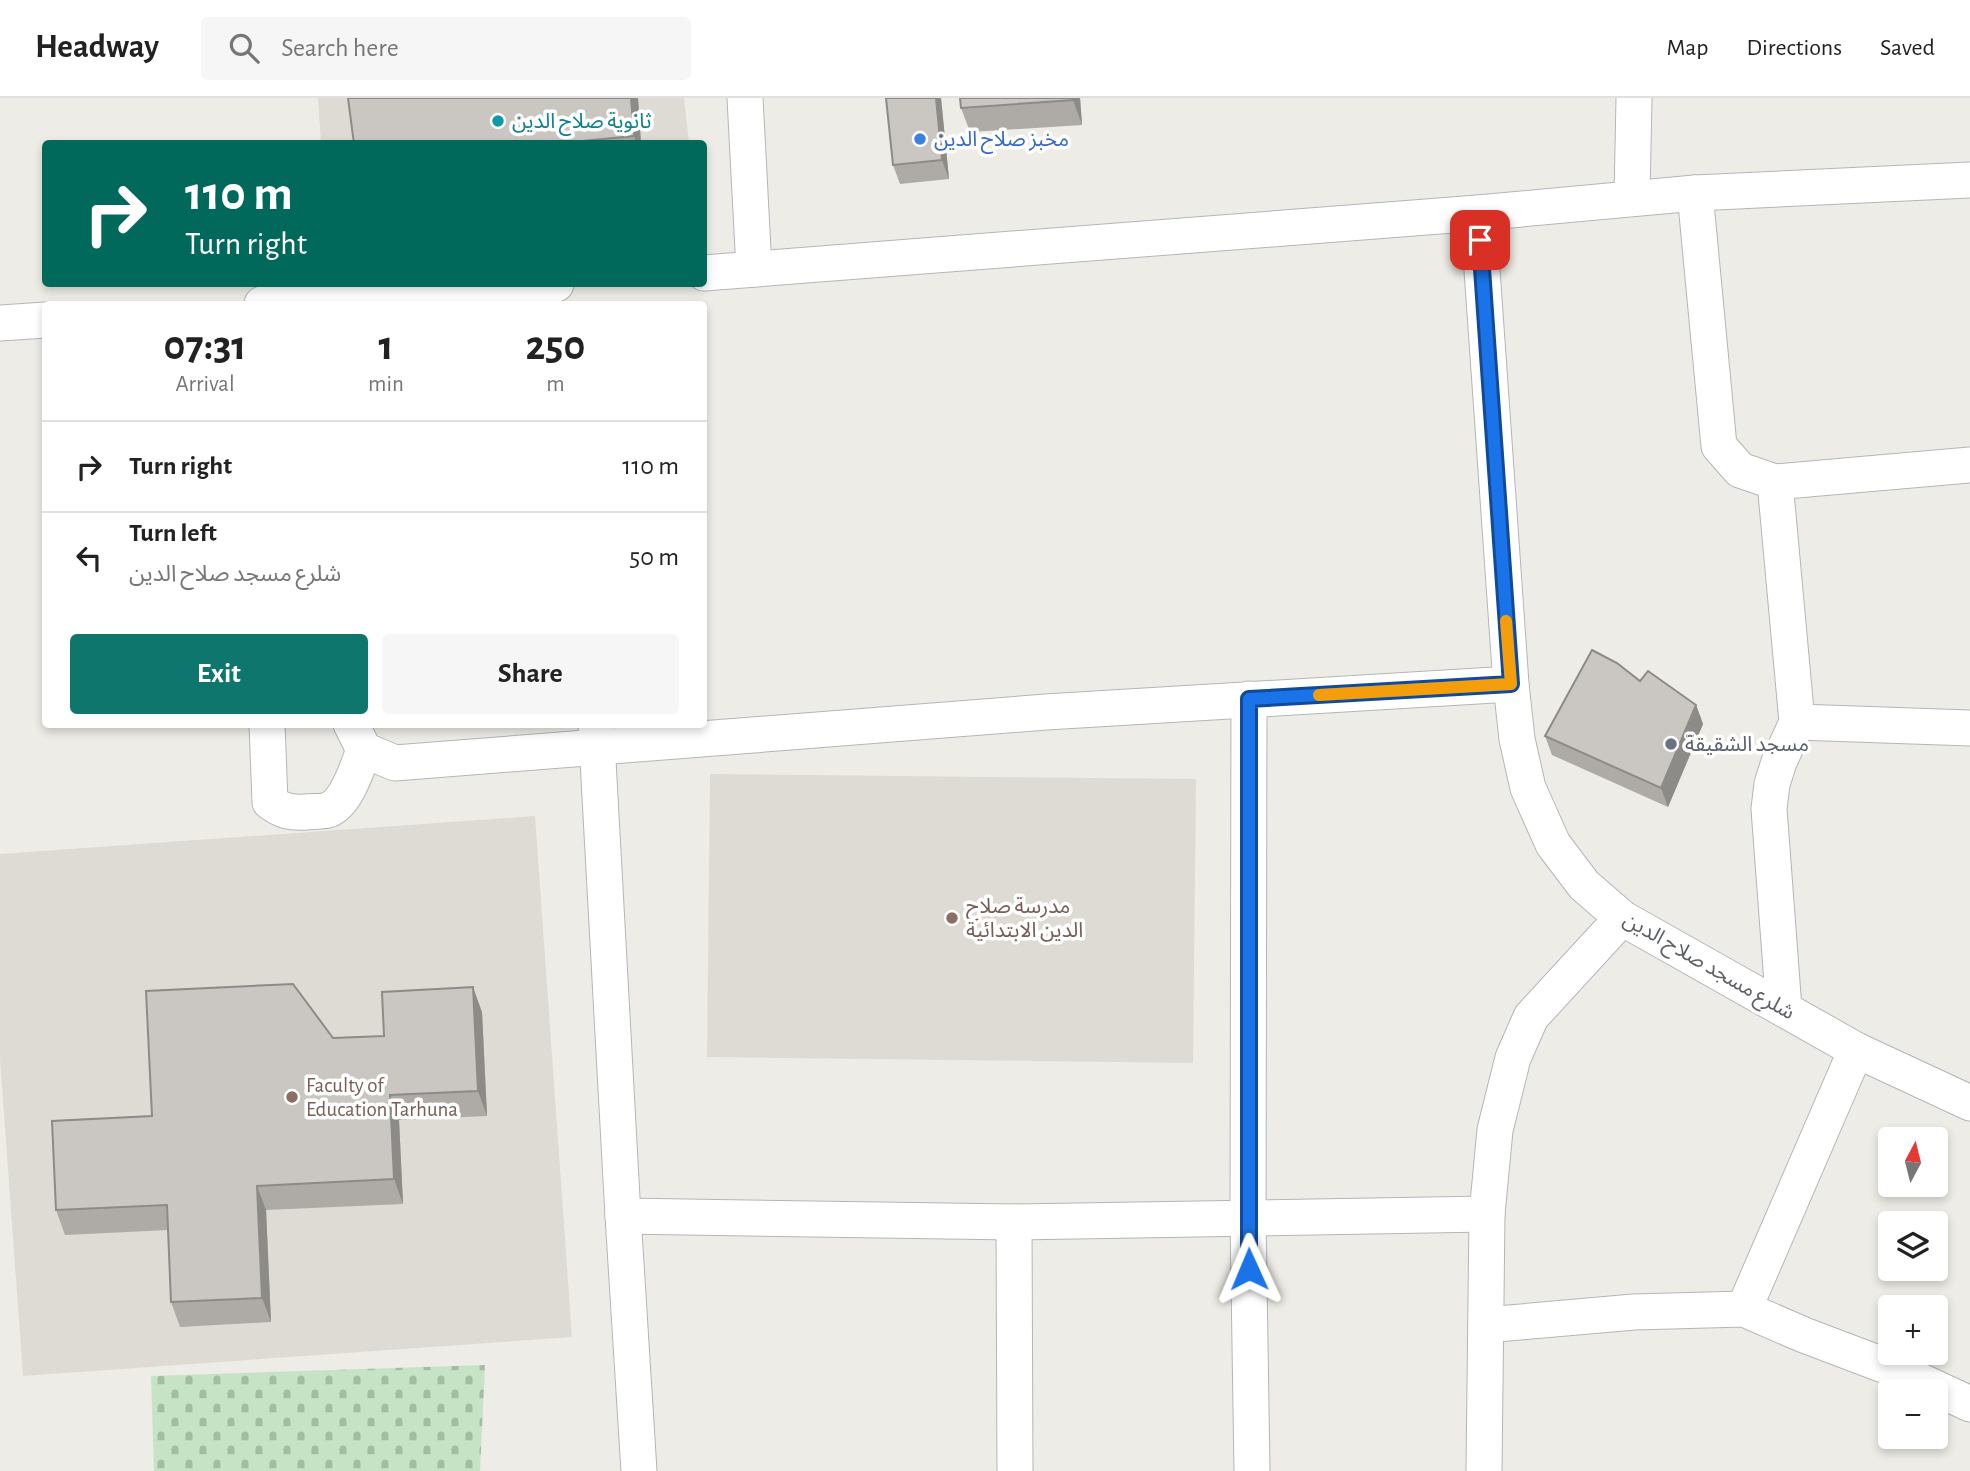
<!DOCTYPE html>
<html lang="en">
<head>
<meta charset="utf-8">
<style>
	:root { --surface:#fff; --page:#f6f6f6; --text:#222; --muted:#767676; --line:#e0e0e0; --accent:#0f766e }
	body { margin:0; font-family:"Alegreya Sans","Noto Sans Arabic",sans-serif; background:var(--page); color:var(--text); height:100vh; display:flex; flex-direction:column; font-size:26px; white-space:nowrap }
	* { box-sizing:border-box; margin:0 }
	p { font-size:23px; color:var(--muted) }
	.icon { flex:none; width:38px; height:38px; fill:none; stroke:currentColor; stroke-width:2; stroke-linecap:round; stroke-linejoin:round }
	.map { position:relative; flex:1; overflow:hidden }
	.drawer { position:absolute; left:42px; top:203px; width:665px; height:427px; display:flex; flex-direction:column; background:var(--surface); border-radius:7px; box-shadow:0 4px 10px #0003 }
	.drawer>* { flex:none }
	.guide { position:absolute; left:42px; top:42px; width:665px; height:147px; border-radius:7px; box-shadow:0 4px 10px #0003; background:#00695c; color:#fff; overflow:hidden }
	.needle { width:46px; rotate:7deg }
	.fabs { position:absolute; left:1878px; top:1029px; display:grid; gap:14px }
	.fabs a { display:grid; place-items:center; width:70px; height:70px; border-radius:7px; background:var(--surface); box-shadow:0 4px 10px #0003; font-size:35px }
	.pin { position:absolute; display:grid; place-items:center; width:60px; height:60px; color:#fff; margin:-30px; border-radius:14px; box-shadow:0 4px 10px #0006 }
	.me { position:absolute; width:77px; margin:-38px; rotate:359deg; stroke-linejoin:round; filter:drop-shadow(0 0 5px #0008) }
	.turn { display:flex; align-items:center; gap:24px; height:147px; padding:0 28px; font-size:32px }
	.turn .icon { width:91px; height:91px; stroke-width:2.5 }
	.turn b { display:block; font-size:49px; line-height:60px }
	.eta { display:flex; justify-content:space-evenly; align-items:center; height:119px; text-align:center }
	.eta b { font-size:42px; font-weight:700; line-height:49px }
	.button { display:flex; gap:14px; margin-top:auto; padding:14px 28px }
	.button a { flex:1; height:80px; border-radius:7px; background:var(--accent); color:#fff; font-size:28px; font-weight:700; line-height:80px; text-align:center }
	.button a+a { background:var(--page); color:var(--text) }
	ul { padding:0; list-style:none }
	li { display:flex; align-items:center; gap:21px; height:91px; padding:0 28px; border-top:2px solid var(--line) }
	li div { flex:1 }
	li b { display:block; font-size:26px }
	li em { font-style:normal }
	header { display:flex; align-items:center; gap:42px; box-sizing:border-box; height:98px; padding:0 35px; background:var(--surface); border-bottom:2px solid var(--line) }
	header strong { font-size:33px }
	nav { display:flex; gap:38px; margin-inline-start:auto; font-size:24px }
	.search { width:490px; height:63px; background:var(--page); display:flex; align-items:center; gap:18px; box-sizing:border-box; padding:0 24px; border-radius:7px; color:var(--muted); font-size:26px }
	.map>svg:first-child { display:block }
	.education { fill:#dedbd4 }
	.cemetery { fill:url(#cemetery-stones) }
	.lines { fill:none; stroke-linecap:round; stroke-linejoin:round }
	.minor-casing { stroke:#b3b6b9; stroke-width:37 }
	.minor { stroke:#fff; stroke-width:35 }
	.wall { fill:#aeaba7 }
	.shaded-wall { fill:#8d8b88 }
	.building { fill:#cac7c2; stroke:#8d8b88; stroke-width:2 }
	.route-casing { stroke:#114b97; stroke-width:18 }
	.route { stroke:#1a73e8; stroke-width:12 }
	.slow { stroke:#f59e0b; stroke-width:12 }
	.culture-dot { fill:#0f9aa8; stroke:#fff; stroke-width:2.5 }
	.shop-dot { fill:#3f7fe0; stroke:#fff; stroke-width:2.5 }
	.worship-dot { fill:#6b7280; stroke:#fff; stroke-width:2.5 }
	.education-dot { fill:#8d6e63; stroke:#fff; stroke-width:2.5 }
	.labels { text-anchor:middle; dominant-baseline:central; stroke-width:7; stroke-linejoin:round; paint-order:stroke }
	.culture-label { font-size:21px; fill:#0d838f; stroke:#fff; text-anchor:start }
	.shop-label { font-size:21px; fill:#366cbe; stroke:#fff; text-anchor:start }
	.worship-label { font-size:21px; fill:#5b616d; stroke:#fff; text-anchor:start }
	.education-label { font-size:21px; fill:#785e54; stroke:#fff; text-anchor:start }
	.street-label { font-size:21px; fill:#5d6165; stroke:#fff }
</style>
</head>
<body>
<header>
<strong>Headway</strong>
<div class="search"><svg class="icon" aria-label="search" viewBox="0 0 24 24"><circle cx="10" cy="10" r="6"/><path d="M15 15l6 6"/></svg>Search here</div>
<nav><a>Map</a><a>Directions</a><a>Saved</a></nav>
</header>
<div class="map">
<svg width="1970" height="1373" viewBox="0 0 1970 1373">
	<defs>
		<pattern id="cemetery-stones" width="16" height="16" patternUnits="userSpaceOnUse" patternTransform="scale(1.75)"><rect width="16" height="16" fill="#c6e4c5"/><path d="M2 7V4a2 2 0 0 1 4 0v3zM10 15v-3a2 2 0 0 1 4 0v3z" fill="#a4bca4"/></pattern>
	</defs>
	<rect width="100%" height="100%" fill="#eeece6"/>
	<!-- education -->
	<g class="education">
		<path d="M318,0H684L689,45H321Z"/>
		<path d="M710,676L1196,681L1193,965L707,959Z"/>
		<path d="M535,718L572,1239L23,1278L0,961V756Z"/>
	</g>
	<!-- cemetery -->
	<path class="cemetery" d="M485,1267L480,1373H154L151,1278Z"/>
	<g class="lines">
		<!-- minor casing -->
		<g class="minor-casing">
			<g id="minor">
				<path d="M745,0L754,171"/>
				<path d="M1695,95L1719,348L1740,372L1775,384L1970,367"/>
				<path d="M1632,100L1634,0"/>
				<path d="M1478,115L1511,586L1517,641L1528,690L1553,746L1584,787L1622,820L1856,952L1970,1005"/>
				<path d="M704,175L1478,115L1695,95L1970,82"/>
				<path d="M262,206L556,186"/>
				<path d="M0,225L46,222"/>
				<path d="M1775,384L1797,624L1779,664L1772,686L1769,711L1784,911"/>
				<path d="M1249,601L1248,1121L1252,1373"/>
				<path d="M1797,624L1970,630"/>
				<path d="M267,626L270,704C282,713 291,715 306,714C312,713 322,714 328,712C347,705 357,670 364,652"/>
				<path d="M351,626L364,652L395,665L1046,614L1511,586"/>
				<path d="M596,626L623,1118L639,1373"/>
				<path d="M623,1118L1014,1124L1487,1116"/>
				<path d="M1014,1124L1015,1373"/>
				<path d="M1744,1211L1856,952"/>
				<path d="M1486,1227L1634,1214L1744,1211L1804,1237L1899,1273L1970,1306"/>
				<path d="M1484,1373L1487,1116L1495,1032L1513,960L1531,919L1622,820"/>
			</g>
		</g>
		<!-- minor -->
		<use href="#minor" class="minor"/>
	</g>
	<!-- wall -->
	<g class="wall">
		<path d="M348,0H638L641,46H354Z"/>
		<path d="M941,0L949,81L900,86L893,67Z"/>
		<path d="M960,0H1080L1082,27L970,34L961,10Z"/>
		<path d="M1640,583L1696,607L1703,626L1668,709L1552,657L1545,638Z"/>
		<path d="M482,914L487,1018L399,1022L403,1106L266,1112L271,1224L180,1229L171,1204L168,1132L65,1137L56,1112L152,1018L333,940L384,938Z"/>
	</g>
	<!-- shaded-wall -->
	<g class="shaded-wall">
		<path d="M631,0H638L641,46H637L634,38Z"/>
		<path d="M936,0H941L949,81L942,62Z"/>
		<path d="M1073,0H1080L1082,27L1073,2Z"/>
		<path d="M1696,607L1703,626L1668,709L1661,690Z"/>
		<path d="M473,889L482,914L487,1018L478,993Z"/>
		<path d="M390,997L399,1022L403,1106L394,1081Z"/>
		<path d="M257,1088L266,1112L271,1224L262,1200Z"/>
	</g>
	<!-- building -->
	<g class="building">
		<path d="M348,0H631L634,38L551,46H354Z"/>
		<path d="M886,0H936L942,62L893,67Z"/>
		<path d="M960,0H1073V2L961,10Z"/>
		<path d="M1592,552L1617,565L1640,583L1648,573L1696,607L1661,690L1545,638Z"/>
		<path d="M293,886L333,940L384,938L382,894L473,889L478,993L390,997L394,1081L257,1088L262,1200L171,1204L167,1107L56,1112L52,1023L152,1018L146,893Z"/>
	</g>
	<g class="lines">
		<!-- route casing -->
		<g class="route-casing">
			<path id="route" d="M1249,1171V601L1511,586L1480,142"/>
		</g>
		<!-- route -->
		<use href="#route" class="route"/>
		<!-- slow -->
		<path class="slow" d="M1319,597L1511,586L1506,523"/>
	</g>
	<!-- markers -->
	<circle class="culture-dot" cx="498" cy="23" r="7"/>
	<circle class="shop-dot" cx="920" cy="41" r="7"/>
	<circle class="worship-dot" cx="1671" cy="646" r="7"/>
	<g class="education-dot">
		<circle cx="952" cy="820" r="7"/>
		<circle cx="292" cy="999" r="7"/>
	</g>
	<g class="labels">
		<!-- culture labels -->
		<g class="culture-label">
			<text x="512" y="23">ثانوية صلاح الدين</text>
		</g>
		<!-- shop labels -->
		<g class="shop-label">
			<text x="934" y="41">مخبز صلاح الدين</text>
		</g>
		<!-- worship labels -->
		<g class="worship-label">
			<text x="1685" y="646">مسجد الشقيقة</text>
		</g>
		<!-- education labels -->
		<g class="education-label">
			<text x="966" y="808">مدرسة صلاح<tspan x="966" dy="24">الدين الابتدائية</tspan></text>
			<text x="306" y="987">Faculty of<tspan x="306" dy="24">Education Tarhuna</tspan></text>
		</g>
		<!-- street labels -->
		<g class="street-label">
			<text transform="translate(1709 868) rotate(30)">شلرع مسجد صلاح الدين</text>
		</g>
	</g>
</svg>
<div class="fabs">
<a><svg class="needle" viewBox="-14 -14 28 28"><path d="M0-13l5 13h-10z" fill="#e53935"/><path d="M0 13l5-13h-10z" fill="#767676"/></svg></a>
<a><svg class="icon" aria-label="layers" viewBox="0 0 24 24"><path d="M12 4l9 5-9 5-9-5zM3 14l9 5 9-5"/></svg></a>
<a>+</a>
<a>−</a>
</div>
<div class="pin" style="left:1480px;top:142px;background:#d93025"><svg class="icon" aria-label="arrive" viewBox="0 0 24 24"><path d="M6 21V4h12l-3 4 3 4H6"/></svg></div>
<svg class="me" style="left:1249px;top:1171px" viewBox="-20 -20 40 40"><path d="M0-17L14 15 0 8-14 15z" fill="#1a73e8" stroke="#fff" stroke-width="4"/></svg>
<div class="guide">
<div class="turn"><svg class="icon" aria-label="right" viewBox="0 0 24 24"><path d="M7 20v-9h11M14 6l5 5-5 5"/></svg><div><b>110 m</b>Turn right</div></div>
</div>
<section class="drawer">
<div class="eta">
<div><b>07:31</b><p>Arrival</p></div>
<div><b>1</b><p>min</p></div>
<div><b>250</b><p>m</p></div>
</div>
<ul>
<li><svg class="icon" aria-label="right" viewBox="0 0 24 24"><path d="M7 20v-9h11M14 6l5 5-5 5"/></svg><div><b>Turn right</b></div><em>110 m</em></li>
<li><svg class="icon" aria-label="left" viewBox="0 0 24 24"><path d="M17 20v-9H6M10 6l-5 5 5 5"/></svg><div><b>Turn left</b><p>شلرع مسجد صلاح الدين</p></div><em>50 m</em></li>
</ul>
<div class="button"><a>Exit</a><a>Share</a></div>
</section>
</div>
</body>
</html>
